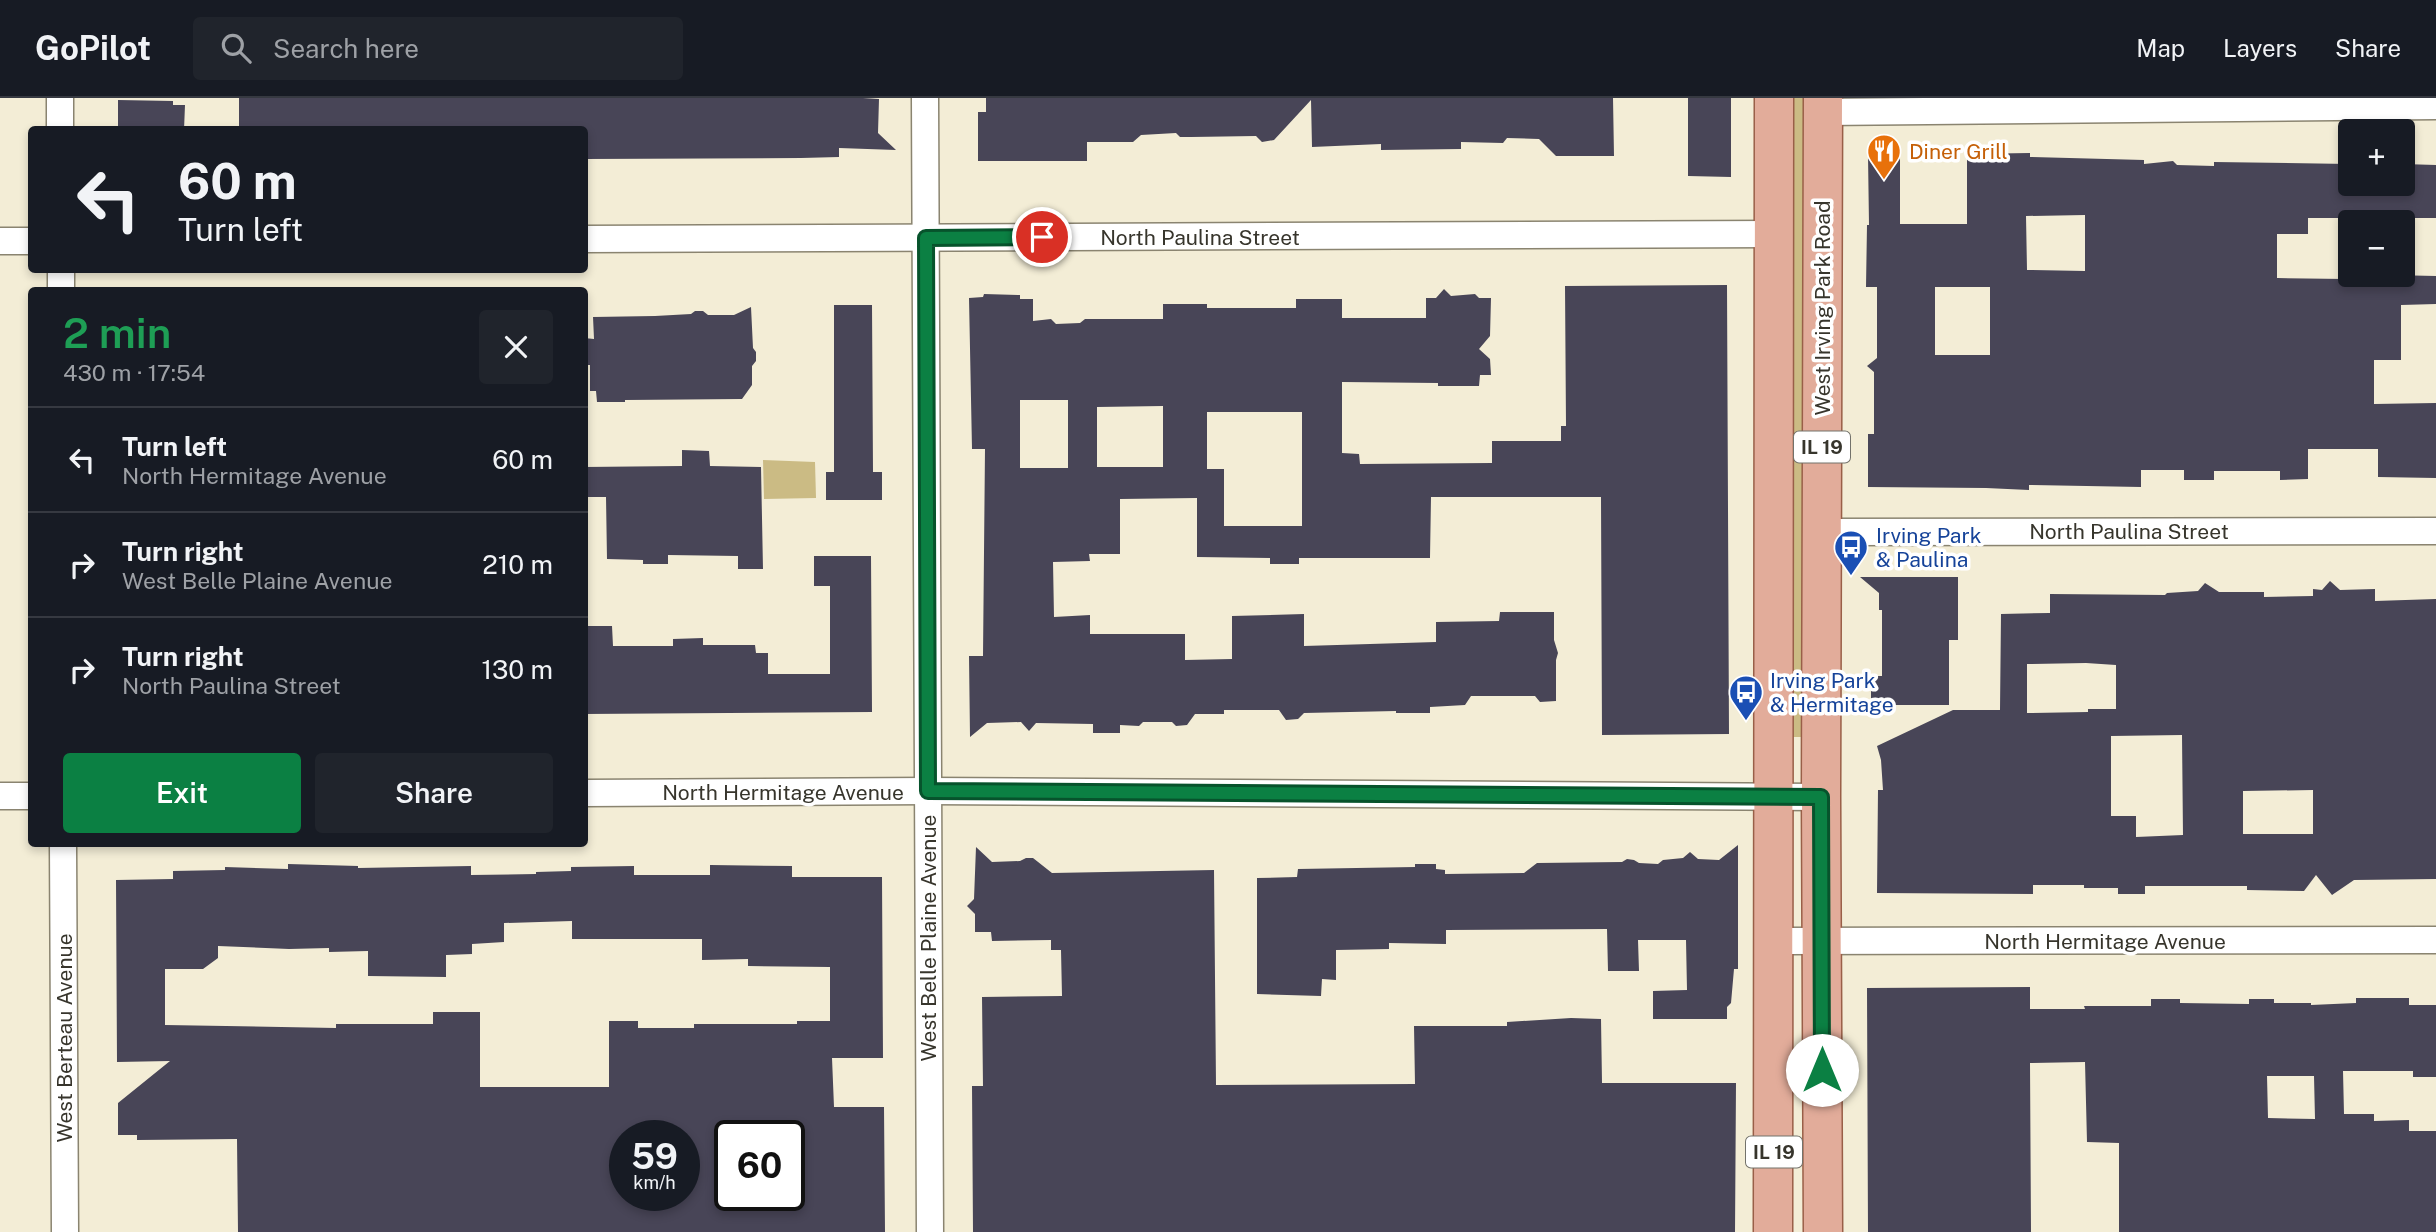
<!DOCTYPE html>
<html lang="en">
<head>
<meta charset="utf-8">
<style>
	:root { --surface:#171b24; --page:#20242c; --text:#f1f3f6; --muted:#9ea1a6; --line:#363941; --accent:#0b8043 }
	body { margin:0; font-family:"Public Sans",sans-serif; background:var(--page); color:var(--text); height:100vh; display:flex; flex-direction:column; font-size:26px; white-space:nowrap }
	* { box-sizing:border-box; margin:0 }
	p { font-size:23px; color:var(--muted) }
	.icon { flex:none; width:38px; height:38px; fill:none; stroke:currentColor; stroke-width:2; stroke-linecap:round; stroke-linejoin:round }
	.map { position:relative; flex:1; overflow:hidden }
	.drawer { position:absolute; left:28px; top:189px; width:560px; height:560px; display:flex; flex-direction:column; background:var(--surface); border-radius:7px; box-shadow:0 4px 10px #0003 }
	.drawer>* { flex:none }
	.top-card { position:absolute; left:28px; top:28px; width:560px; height:147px; border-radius:7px; box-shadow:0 4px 10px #0003; background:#171b24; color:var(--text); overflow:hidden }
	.tools { position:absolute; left:2338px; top:21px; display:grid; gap:14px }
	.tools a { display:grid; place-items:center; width:77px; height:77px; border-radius:7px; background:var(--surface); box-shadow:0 4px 10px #0003; font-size:35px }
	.speed { position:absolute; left:609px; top:1022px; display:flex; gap:14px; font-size:35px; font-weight:700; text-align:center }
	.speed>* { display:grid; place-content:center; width:91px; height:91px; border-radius:50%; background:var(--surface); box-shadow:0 4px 10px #0003; line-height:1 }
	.speed small { font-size:18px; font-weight:400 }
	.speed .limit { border:4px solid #111; border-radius:10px; background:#fff; color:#111 }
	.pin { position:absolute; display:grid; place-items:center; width:60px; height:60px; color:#fff; margin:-30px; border:4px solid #fff; border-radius:50%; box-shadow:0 2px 7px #0007 }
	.me { position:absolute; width:77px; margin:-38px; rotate:0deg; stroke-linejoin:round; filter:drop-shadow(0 0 5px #0008) }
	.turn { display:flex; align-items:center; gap:24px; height:147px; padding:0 35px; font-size:32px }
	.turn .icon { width:91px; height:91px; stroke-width:2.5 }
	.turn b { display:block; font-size:49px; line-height:60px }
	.round { display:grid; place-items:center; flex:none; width:74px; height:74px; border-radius:7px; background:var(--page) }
	.summary { display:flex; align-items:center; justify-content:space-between; height:119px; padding:0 35px }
	h1 { font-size:42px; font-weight:600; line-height:52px; color:#1e9e55 }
	.button { display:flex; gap:14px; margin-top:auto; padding:14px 35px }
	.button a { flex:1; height:80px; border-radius:7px; background:var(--accent); color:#fff; font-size:28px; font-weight:600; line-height:80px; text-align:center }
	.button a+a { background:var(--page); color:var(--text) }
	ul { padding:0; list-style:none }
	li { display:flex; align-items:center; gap:21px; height:105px; padding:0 35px; border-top:2px solid var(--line) }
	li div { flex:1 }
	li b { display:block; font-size:26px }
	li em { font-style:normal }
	header { display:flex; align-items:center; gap:42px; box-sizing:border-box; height:98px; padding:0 35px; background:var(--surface); border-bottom:2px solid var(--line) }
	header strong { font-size:33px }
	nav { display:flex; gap:38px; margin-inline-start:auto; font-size:24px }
	.search { width:490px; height:63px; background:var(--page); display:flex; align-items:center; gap:18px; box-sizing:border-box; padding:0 24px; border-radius:7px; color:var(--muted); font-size:26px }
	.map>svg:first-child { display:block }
	.green { fill:#cbbb84 }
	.building { fill:#484557; fill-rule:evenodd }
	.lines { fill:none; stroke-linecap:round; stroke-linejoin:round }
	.street-casing { stroke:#8a8470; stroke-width:29 }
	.primary-casing { stroke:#995f48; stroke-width:41 }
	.street { stroke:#fff; stroke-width:26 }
	.primary { stroke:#e2ac9a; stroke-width:38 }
	.route-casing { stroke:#07532c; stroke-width:18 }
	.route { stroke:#0b8043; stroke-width:12 }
	.labels { text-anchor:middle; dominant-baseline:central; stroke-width:7; stroke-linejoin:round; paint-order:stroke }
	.shield { fill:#fff; stroke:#73726b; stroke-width:2 }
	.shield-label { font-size:19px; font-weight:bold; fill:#37352c }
	.food-label { font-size:21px; fill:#c56008; stroke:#fff; text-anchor:start }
	.street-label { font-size:21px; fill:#37352c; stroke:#fff }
	.transit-label { font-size:21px; fill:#164399; stroke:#fff; text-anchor:start }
</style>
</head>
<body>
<header>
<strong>GoPilot</strong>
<div class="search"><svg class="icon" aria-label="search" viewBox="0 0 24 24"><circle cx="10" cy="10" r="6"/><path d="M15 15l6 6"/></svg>Search here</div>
<nav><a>Map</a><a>Layers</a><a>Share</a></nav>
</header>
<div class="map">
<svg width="2436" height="1134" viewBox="0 0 2436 1134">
	<rect width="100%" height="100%" fill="#f3edd6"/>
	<!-- green -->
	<g class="green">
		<path d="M1791,0H1805L1806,639H1791Z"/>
		<path d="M763,362L815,364L816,400L764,401Z"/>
	</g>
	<!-- building -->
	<g class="building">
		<path d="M239,0H863L879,1L878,35L896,52L839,50V59L801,60L584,61V32H239Z"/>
		<path d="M986,0H1613L1614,58H1556L1539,41L1507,40L1503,45L1461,44V51L1381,52V46L1312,49L1311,2L1274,42L1262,44L1256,38L1191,39H1180L1176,35L1141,37L1133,44H1087V63H978V14H986Z"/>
		<path d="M1688,0H1731V79L1688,78Z"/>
		<path d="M118,2L173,3V7H185L184,32H118Z"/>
		<path d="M2030,55V59L2144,62V66L2173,63L2177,67L2214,68V64L2350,66V86H2403V66L2436,67V120H2308V136H2277V180L2345,181V176L2436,178V206L2401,207V262H2374V306L2436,305V380L2378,379V351H2308V381L2280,382V373H2214V382H2184V372H2141V389L2029,387V392L1986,390L1868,389V336H1874V274L1867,268L1877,260V189H1866L1867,127H1869L1868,57H1900V126H1967V56ZM2085,117V173L2027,172L2026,118ZM1935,189H1990V257H1935Z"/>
		<path d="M1727,187L1729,636L1602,637L1601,399H1431L1430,460H1299V466H1270V460L1197,459V400L1120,401V456H1089L1090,463L1053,464L1054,519L1090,517V536H1185V562L1232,561V518L1304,516V548L1436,544V524L1499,523L1500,514H1554V542L1558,555L1556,562V603L1540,604L1535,598H1471L1465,607L1430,609V615H1396V613L1304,615L1298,621L1286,622L1279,612H1224V616H1195L1187,627L1176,628L1172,624H1143L1139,628L1120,627V635H1093V626L1036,625L1029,633L1021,624L987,625L970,639L969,558H983L985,351H972L969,200L983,199L984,196L1020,197V201H1033V223L1051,221L1056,226L1080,225L1085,221H1163V206H1207V210H1296V201H1342V220H1426V200H1436L1444,191L1451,198L1475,196L1479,200H1491L1490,238L1479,251L1490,261L1491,277H1480L1479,288H1438V285L1342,284V355L1359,356L1360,366L1492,365V343H1561V328H1566L1565,188ZM1020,302H1068V370H1020ZM1163,308V369H1097V309ZM1207,314H1302V428H1224V371H1207Z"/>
		<path d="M834,207H872L873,374H882V402H826V374H834Z"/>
		<path d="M751,209L753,250L756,254V263L752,268V287L742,301L625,302V304H597L596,293H590V267H584V240L594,241L593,219L655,218L691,216L695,213H703L708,217H734Z"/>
		<path d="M682,352L709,353L710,368L761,369L763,471H738V458L668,457V466H643V462L607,461L606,399H584V369L682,368Z"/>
		<path d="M814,458H871L872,614L584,616V528H612L613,548H673V541L703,540V547H755L756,555H768V576H830V488H814Z"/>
		<path d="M1860,479H1958V542H1949V607H1871V578H1882V512H1879V495Z"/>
		<path d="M2330,483L2340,492L2375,491V503L2436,501V781L2354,782L2332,797L2316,777L2304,793L2247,792V788H2145V796H2118V790H2084V787H2033V796L1877,795L1878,692H1883L1881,662L1877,648L1953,612H2000L2001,516L2050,515V496L2165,497L2167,495L2198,493L2205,485L2219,494H2264V499L2313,498V491L2322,492ZM2086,565L2116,567V611H2088V614L2027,615V566ZM2182,637L2183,737L2136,739V718H2111V638ZM2313,692V736H2243V693Z"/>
		<path d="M1738,747V871H1734L1731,905L1727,909V921H1653V893L1687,892L1686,842H1638L1639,873H1608L1607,831L1446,832V846L1389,845V851L1336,852V882L1322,881L1321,898L1257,896V780L1297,779L1298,771L1415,769V766H1436V771L1445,772V776L1524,775L1537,765L1622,764L1627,761L1634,762L1639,765L1658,766L1663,762L1683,760L1690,754L1698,761L1719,762Z"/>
		<path d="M976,749L992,764L1020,763L1026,760H1033L1052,775L1214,772L1216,987L1415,986L1414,928H1507V924L1571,920L1601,921L1602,985H1736L1735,1134H973L972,988H983L982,899L1062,898L1061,852H1051V842L992,843L991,834H975V816L967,808L974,801Z"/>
		<path d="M288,766L358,768V770L471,768V777L536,776V774L571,773V769L634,768V777H710V767L792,768V779H882L883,960H832L834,1009H884L885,1134H238L237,1041L137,1042V1037H118V1005L170,963L117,964L116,782L173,781V773L225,772V769L288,771ZM572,823V841H702V862L748,861V868L830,869V923H797V926H694V930H638V923H609V989H480V914H433V926H336V930L165,927V871H203L218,860V848L289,851L329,850V854L368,853V878L446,879V857L472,856V846L504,844V825ZM625,1038H684V1097H625ZM730,1038H789V1097H730Z"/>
		<path d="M2030,889V911H2085L2084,908H2151V901H2180V905L2249,906V901H2274V905H2311V907L2356,905V900H2409V907H2436V979H2413V973H2343L2344,1016H2374V1023L2409,1022V1033H2436V1134H2119V1045L2087,1044L2085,964L2030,965L2031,1134H1868L1867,890ZM2267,978H2314L2315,1021L2268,1020Z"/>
	</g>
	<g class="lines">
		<!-- street casing -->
		<g class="street-casing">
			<g id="street">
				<path d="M60,0V32"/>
				<path d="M925,0L930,1134"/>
				<path d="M1823,14L2436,8"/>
				<path d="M584,141L1773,136"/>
				<path d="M0,143H32"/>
				<path d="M61,172V192"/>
				<path d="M1821,434L2436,433"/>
				<path d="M584,695L928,693L1821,699"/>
				<path d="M0,698H32"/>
				<path d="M63,746L65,1134"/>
				<path d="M1774,843L2436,842"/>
			</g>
		</g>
		<!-- primary casing -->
		<g class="primary-casing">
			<g id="primary">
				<path d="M1773,1134L1774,0"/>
				<path d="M1823,1134L1821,699L1823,0"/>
			</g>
		</g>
		<!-- street -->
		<use href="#street" class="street"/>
		<!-- primary -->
		<use href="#primary" class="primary"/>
	</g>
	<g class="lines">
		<!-- route casing -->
		<g class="route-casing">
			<path id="route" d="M1042,139L926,140L928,693L1821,699L1822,972"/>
		</g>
		<!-- route -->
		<use href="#route" class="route"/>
	</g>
	<!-- icons -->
	<defs>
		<g id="restaurant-pin" transform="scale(1.75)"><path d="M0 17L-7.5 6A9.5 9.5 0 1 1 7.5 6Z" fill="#e8710a" stroke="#fff"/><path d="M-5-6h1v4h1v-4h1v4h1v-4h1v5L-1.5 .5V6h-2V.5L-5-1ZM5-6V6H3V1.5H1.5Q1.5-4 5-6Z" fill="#fff"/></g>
		<g id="bus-pin" transform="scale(1.75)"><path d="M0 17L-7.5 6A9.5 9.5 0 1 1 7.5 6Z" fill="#1a4fb4" stroke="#fff"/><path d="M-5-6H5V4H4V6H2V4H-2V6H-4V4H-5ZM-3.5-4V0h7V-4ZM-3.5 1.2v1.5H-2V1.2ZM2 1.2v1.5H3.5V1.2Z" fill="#fff"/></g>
	</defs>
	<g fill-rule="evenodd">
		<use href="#restaurant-pin" x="1884" y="53"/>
		<use href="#bus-pin" x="1851" y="449"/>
		<use href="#bus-pin" x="1746" y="594"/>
	</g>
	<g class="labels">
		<!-- shield labels -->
		<g class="shield">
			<rect x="1794" y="333.5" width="56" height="31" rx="5"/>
			<rect x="1746" y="1038.5" width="56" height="31" rx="5"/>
		</g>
		<g class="shield-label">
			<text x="1822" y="349">IL 19</text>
			<text x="1774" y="1054">IL 19</text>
		</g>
		<!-- food labels -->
		<g class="food-label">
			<text x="1909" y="53">Diner Grill</text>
		</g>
		<!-- street labels -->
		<g class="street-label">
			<text x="1200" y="139">North Paulina Street</text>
			<text transform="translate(1822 210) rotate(-90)">West Irving Park Road</text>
			<text x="2129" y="433">North Paulina Street</text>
			<text x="783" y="694">North Hermitage Avenue</text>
			<text transform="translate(928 840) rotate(-90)">West Belle Plaine Avenue</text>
			<text x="2105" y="843">North Hermitage Avenue</text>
			<text transform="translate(64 940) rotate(-90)">West Berteau Avenue</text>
		</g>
		<!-- transit labels -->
		<g class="transit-label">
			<text x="1876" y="437">Irving Park<tspan x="1876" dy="24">&amp; Paulina</tspan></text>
			<text x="1770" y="582">Irving Park<tspan x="1770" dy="24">&amp; Hermitage</tspan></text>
		</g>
	</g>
</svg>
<div class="tools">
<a>+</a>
<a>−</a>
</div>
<div class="speed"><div>59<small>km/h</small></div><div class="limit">60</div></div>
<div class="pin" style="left:1042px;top:139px;background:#d93025"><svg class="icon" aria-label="arrive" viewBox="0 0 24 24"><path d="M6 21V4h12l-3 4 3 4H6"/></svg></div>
<svg class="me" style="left:1822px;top:972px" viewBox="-20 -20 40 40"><circle r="19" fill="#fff"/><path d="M0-13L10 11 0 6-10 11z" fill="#0b8043"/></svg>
<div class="top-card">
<div class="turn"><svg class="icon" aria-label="left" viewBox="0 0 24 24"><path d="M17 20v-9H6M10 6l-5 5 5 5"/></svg><div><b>60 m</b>Turn left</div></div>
</div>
<section class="drawer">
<div class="summary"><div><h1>2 min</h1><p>430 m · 17:54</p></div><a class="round"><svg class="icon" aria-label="close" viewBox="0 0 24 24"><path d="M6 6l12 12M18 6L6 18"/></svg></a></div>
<ul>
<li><svg class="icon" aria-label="left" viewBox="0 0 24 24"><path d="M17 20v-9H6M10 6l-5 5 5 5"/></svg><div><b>Turn left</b><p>North Hermitage Avenue</p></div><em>60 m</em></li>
<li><svg class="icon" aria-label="right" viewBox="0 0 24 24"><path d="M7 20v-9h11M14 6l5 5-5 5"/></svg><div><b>Turn right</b><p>West Belle Plaine Avenue</p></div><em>210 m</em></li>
<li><svg class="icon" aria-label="right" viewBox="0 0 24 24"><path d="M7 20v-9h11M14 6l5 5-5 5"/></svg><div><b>Turn right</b><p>North Paulina Street</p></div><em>130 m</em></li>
</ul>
<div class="button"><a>Exit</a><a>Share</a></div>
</section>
</div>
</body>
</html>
